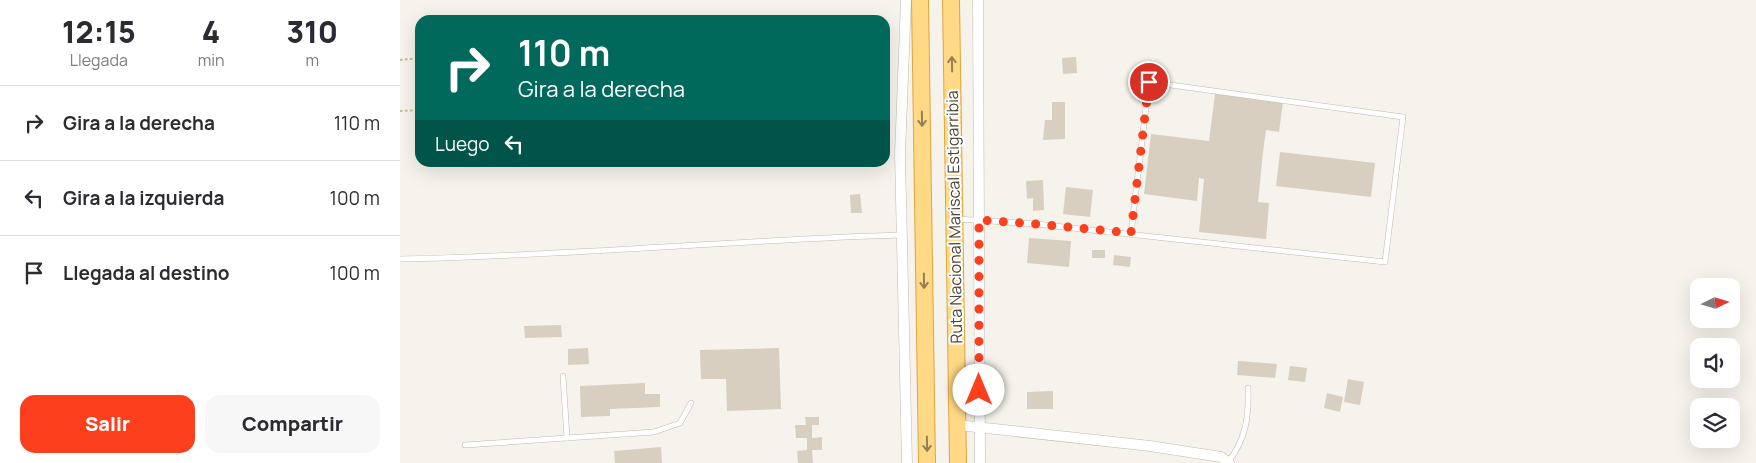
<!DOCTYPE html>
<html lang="es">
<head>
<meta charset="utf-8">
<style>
	:root { --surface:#fff; --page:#f7f7f7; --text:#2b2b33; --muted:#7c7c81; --line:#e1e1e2; --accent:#fc3f1d }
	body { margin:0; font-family:Manrope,sans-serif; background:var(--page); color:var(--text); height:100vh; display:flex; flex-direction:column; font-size:19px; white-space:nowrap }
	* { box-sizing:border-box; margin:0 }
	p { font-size:16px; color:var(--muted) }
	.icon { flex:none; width:28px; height:28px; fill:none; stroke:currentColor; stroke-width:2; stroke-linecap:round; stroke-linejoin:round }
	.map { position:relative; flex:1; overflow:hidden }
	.details { display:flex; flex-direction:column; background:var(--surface); width:400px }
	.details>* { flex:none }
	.hud { position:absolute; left:15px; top:15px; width:475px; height:152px; border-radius:15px; box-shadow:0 5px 20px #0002; background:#00695c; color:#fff; overflow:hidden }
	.needle { width:32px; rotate:85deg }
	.buttons { position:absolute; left:1290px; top:278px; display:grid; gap:10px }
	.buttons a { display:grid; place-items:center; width:50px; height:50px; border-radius:10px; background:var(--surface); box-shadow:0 5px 20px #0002; font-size:25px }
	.pin { position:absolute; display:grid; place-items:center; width:42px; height:42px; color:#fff; margin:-21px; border:2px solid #fff; border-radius:50%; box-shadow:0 1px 5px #0007 }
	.me { position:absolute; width:55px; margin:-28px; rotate:0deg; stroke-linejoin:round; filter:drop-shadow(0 0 4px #0008) }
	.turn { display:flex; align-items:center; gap:18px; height:105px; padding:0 20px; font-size:22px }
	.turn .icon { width:65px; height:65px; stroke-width:2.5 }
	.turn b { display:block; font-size:35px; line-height:42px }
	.then { display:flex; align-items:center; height:48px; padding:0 20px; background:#0003; gap:10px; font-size:19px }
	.eta { display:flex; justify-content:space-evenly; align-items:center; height:85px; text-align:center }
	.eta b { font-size:30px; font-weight:800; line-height:35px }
	.action { display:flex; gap:10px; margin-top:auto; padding:10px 20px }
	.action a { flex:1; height:58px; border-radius:15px; background:var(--accent); color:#fff; font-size:20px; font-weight:800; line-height:58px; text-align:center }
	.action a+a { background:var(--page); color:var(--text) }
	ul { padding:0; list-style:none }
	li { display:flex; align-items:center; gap:15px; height:75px; padding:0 20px; border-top:1px solid var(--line) }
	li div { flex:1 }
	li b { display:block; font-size:19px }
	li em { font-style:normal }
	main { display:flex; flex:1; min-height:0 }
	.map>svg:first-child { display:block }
	.building { fill:#d8cfc1 }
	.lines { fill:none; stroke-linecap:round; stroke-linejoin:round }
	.service-casing { stroke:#c2bbae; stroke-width:6 }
	.minor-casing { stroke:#c2bbae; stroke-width:11 }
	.trunk-casing { stroke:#e0a43c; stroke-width:18 }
	.path { stroke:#c4b79f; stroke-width:2; stroke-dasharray:2.5 2.5; stroke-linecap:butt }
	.service { stroke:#fff; stroke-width:5 }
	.minor { stroke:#fff; stroke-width:10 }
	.trunk { stroke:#ffd985; stroke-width:16 }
	.oneway { stroke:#938057 }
	.route { stroke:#fc3f1d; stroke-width:9; stroke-dasharray:0 16.2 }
	.labels { text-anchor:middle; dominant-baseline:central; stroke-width:4; stroke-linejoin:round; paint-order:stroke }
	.street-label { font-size:16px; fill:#4b4439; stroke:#fff }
</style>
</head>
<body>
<main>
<section class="details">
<div class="eta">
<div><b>12:15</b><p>Llegada</p></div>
<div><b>4</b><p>min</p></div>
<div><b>310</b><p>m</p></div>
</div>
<ul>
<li><svg class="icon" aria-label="right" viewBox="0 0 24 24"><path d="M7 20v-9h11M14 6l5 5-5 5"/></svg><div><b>Gira a la derecha</b></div><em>110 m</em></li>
<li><svg class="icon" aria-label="left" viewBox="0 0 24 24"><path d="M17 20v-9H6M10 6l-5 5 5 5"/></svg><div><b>Gira a la izquierda</b></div><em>100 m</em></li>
<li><svg class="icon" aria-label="arrive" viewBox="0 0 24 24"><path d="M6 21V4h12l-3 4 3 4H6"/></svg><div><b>Llegada al destino</b></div><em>100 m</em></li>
</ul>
<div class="action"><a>Salir</a><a>Compartir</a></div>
</section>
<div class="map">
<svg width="1356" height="463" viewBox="0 0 1356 463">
	<rect width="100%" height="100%" fill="#f6f3ec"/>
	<!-- building -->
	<g class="building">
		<path d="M676,57L677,73L663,74L662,58Z"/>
		<path d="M815,94L883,102L879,132L866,130L863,152L858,202L869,203L866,239L799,232L804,179L799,178L797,201L744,194L751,134L809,141Z"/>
		<path d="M652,102H665V139L643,140L645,120H652Z"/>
		<path d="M880,152L975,163L971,197L876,186Z"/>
		<path d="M643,180L644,210L633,211V198L627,199L626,181Z"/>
		<path d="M666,187L693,190L690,217L663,214Z"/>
		<path d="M460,194L462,213H451L450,195Z"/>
		<path d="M629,238L671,241L669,267L627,263Z"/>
		<rect x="692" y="250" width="13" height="8"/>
		<path d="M714,255L731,257L730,267L713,265Z"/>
		<path d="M161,325L162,337L125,338L124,326Z"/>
		<path d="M188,348L189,364L168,365V349Z"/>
		<path d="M379,348L381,409L327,411L326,379H301L300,350Z"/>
		<path d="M838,361L877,364L875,378L837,375Z"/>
		<path d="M890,366L907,368L905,382L888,380Z"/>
		<path d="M948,379L964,382L960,405L944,402Z"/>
		<path d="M245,383V394H260V407L210,409V416L181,417L180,386Z"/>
		<path d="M653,391V409H627V392Z"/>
		<path d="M927,393L943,397L940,412L924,408Z"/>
		<path d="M405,417H419V425H412V438L422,437V450H412L413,463H398L397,451L407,450V438H396L395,425H406Z"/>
		<path d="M261,447L262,463H215L214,451Z"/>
	</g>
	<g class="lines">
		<!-- service casing -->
		<g class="service-casing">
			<g id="service">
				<path d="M557,219L636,224L985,262L1003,117L749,82L731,233"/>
				<path d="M0,259C167,256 334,240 501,235"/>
				<path d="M163,376L167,438"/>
				<path d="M65,445L254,432L280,423L291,403"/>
				<path d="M828,462C846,440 849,416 848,388"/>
			</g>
		</g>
		<!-- minor casing -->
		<g class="minor-casing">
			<g id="minor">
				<path d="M506,0L500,154L507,463"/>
				<path d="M578,0L580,463"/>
				<path d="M558,425L750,446L821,457L829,463"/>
			</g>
		</g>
		<!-- trunk casing -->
		<g class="trunk-casing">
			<g id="trunk">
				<path d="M520,0L527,463"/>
				<path d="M551,0L558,463"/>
			</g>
		</g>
		<!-- path -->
		<g class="path">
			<path d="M0,60L20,58"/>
			<path d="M0,111L20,110"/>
		</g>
		<!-- service -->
		<use href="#service" class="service"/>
		<!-- minor -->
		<use href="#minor" class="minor"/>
		<!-- trunk -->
		<use href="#trunk" class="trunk"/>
	</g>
	<!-- one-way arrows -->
	<defs><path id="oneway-shaft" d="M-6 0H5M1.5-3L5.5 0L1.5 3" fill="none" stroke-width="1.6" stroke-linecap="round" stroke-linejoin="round" transform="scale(1.25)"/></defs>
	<g class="oneway">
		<use href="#oneway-shaft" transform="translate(552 64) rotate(-91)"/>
		<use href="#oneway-shaft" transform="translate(522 119) rotate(89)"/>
		<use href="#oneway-shaft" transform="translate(524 281) rotate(89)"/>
		<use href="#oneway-shaft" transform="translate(527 444) rotate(89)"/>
	</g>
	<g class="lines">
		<!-- route -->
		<path class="route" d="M579,390V220L636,224L731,233L749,82"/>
	</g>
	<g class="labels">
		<!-- street labels -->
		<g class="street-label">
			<text transform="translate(554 217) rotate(-91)">Ruta Nacional Mariscal Estigarribia</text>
		</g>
	</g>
</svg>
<div class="buttons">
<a><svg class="needle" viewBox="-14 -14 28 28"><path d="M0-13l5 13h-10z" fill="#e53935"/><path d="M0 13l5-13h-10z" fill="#7c7c81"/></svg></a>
<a><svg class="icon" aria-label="sound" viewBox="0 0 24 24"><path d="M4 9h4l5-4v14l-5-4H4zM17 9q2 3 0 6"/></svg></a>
<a><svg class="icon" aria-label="layers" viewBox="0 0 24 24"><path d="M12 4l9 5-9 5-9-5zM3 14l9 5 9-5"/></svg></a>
</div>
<div class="pin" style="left:749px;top:82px;background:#d93025"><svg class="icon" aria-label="arrive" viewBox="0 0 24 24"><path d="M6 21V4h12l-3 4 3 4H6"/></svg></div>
<svg class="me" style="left:579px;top:390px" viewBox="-20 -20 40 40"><circle r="19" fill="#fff"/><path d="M0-13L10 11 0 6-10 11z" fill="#fc3f1d"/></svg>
<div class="hud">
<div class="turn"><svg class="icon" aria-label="right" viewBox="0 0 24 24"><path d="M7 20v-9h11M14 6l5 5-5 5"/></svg><div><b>110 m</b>Gira a la derecha</div></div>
<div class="then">Luego<svg class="icon" aria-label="left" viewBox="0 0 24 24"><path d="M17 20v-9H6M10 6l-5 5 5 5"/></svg></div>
</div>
</div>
</main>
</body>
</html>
